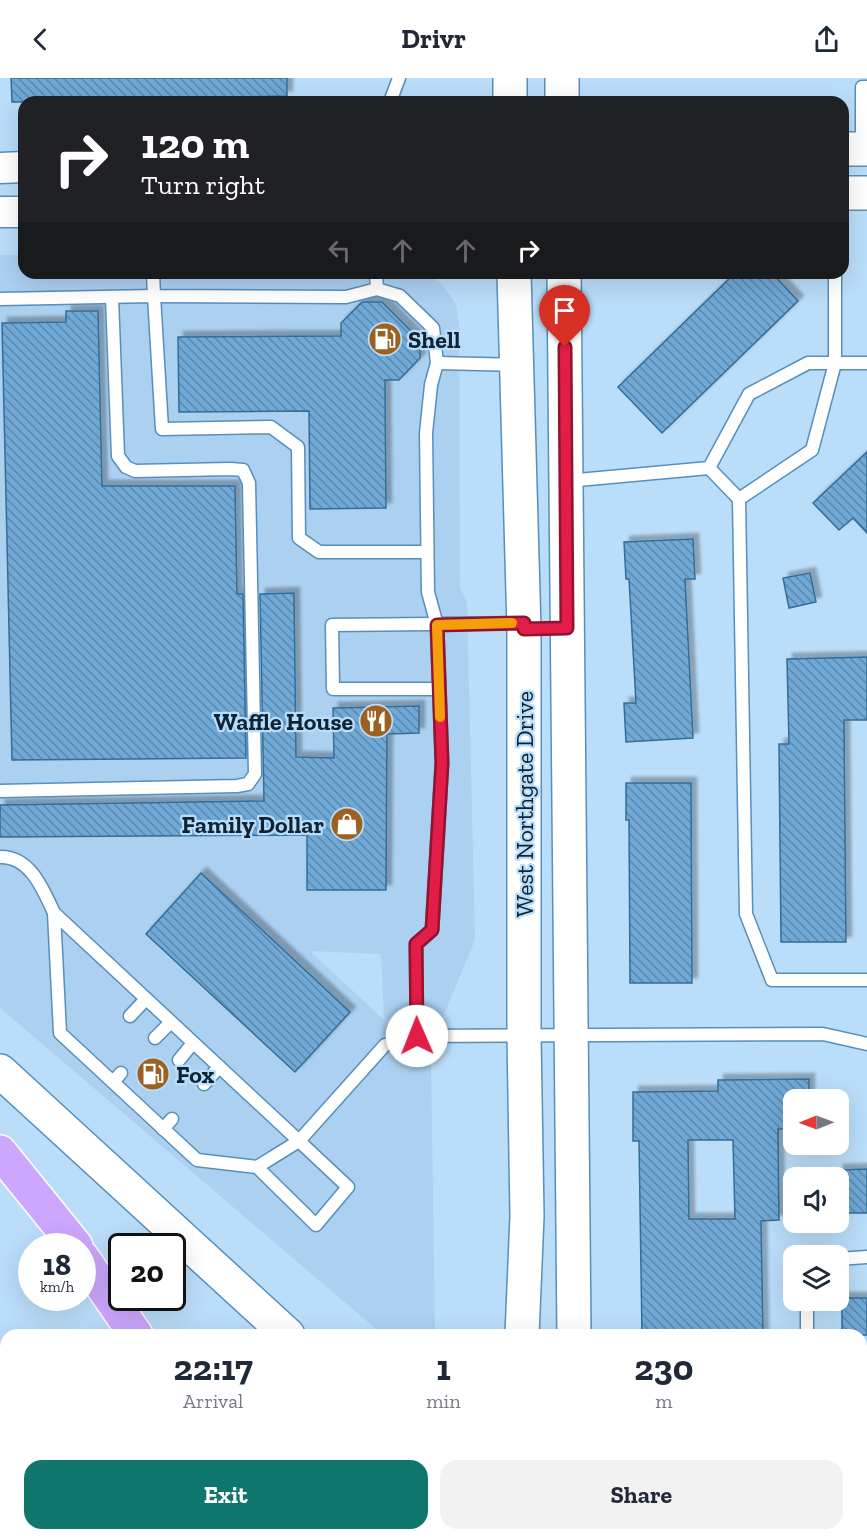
<!DOCTYPE html>
<html lang="en">
<head>
<meta charset="utf-8">
<style>
	:root { --surface:#fff; --page:#f2f2f3; --text:#1f2937; --muted:#747a83; --accent:#0f766e }
	body { margin:0; font-family:"Zilla Slab",serif; background:var(--page); color:var(--text); height:100vh; display:flex; flex-direction:column; font-size:22px; white-space:nowrap }
	* { box-sizing:border-box; margin:0 }
	p { font-size:20px; color:var(--muted) }
	.icon { flex:none; width:33px; height:33px; fill:none; stroke:currentColor; stroke-width:2; stroke-linecap:round; stroke-linejoin:round }
	.map { position:relative; flex:1; overflow:hidden }
	.drawer { position:absolute; left:0px; top:1251px; width:867px; height:212px; display:flex; flex-direction:column; background:var(--surface); border-radius:18px 18px 0 0; box-shadow:0 6px 24px #0002 }
	.drawer>* { flex:none }
	.banner { position:absolute; left:18px; top:18px; width:831px; height:183px; border-radius:18px; box-shadow:0 6px 24px #0002; background:#202124; color:#fff; overflow:hidden }
	.needle { width:39px; rotate:269deg }
	.controls { position:absolute; left:783px; top:1011px; display:grid; gap:12px }
	.controls a { display:grid; place-items:center; width:66px; height:66px; border-radius:12px; background:var(--surface); box-shadow:0 6px 24px #0002; font-size:30px }
	.speed { position:absolute; left:18px; top:1155px; display:flex; gap:12px; font-size:30px; font-weight:700; text-align:center }
	.speed>* { display:grid; place-content:center; width:78px; height:78px; border-radius:50%; background:var(--surface); box-shadow:0 6px 24px #0002; line-height:1 }
	.speed small { font-size:15px; font-weight:400 }
	.speed .limit { border:3px solid #111; border-radius:9px; background:#fff; color:#111 }
	.pin { position:absolute; display:grid; place-items:center; width:51px; height:51px; color:#fff; margin:-62px -26px; border-radius:50% 50% 50% 0; rotate:-45deg; box-shadow:0 0 6px #0007 }
	.pin .icon { rotate:45deg }
	.me { position:absolute; width:66px; margin:-33px; rotate:359deg; stroke-linejoin:round; filter:drop-shadow(0 0 4px #0008) }
	.turn { display:flex; align-items:center; gap:21px; height:126px; padding:0 24px; font-size:27px }
	.turn .icon { width:78px; height:78px; stroke-width:2.5 }
	.turn b { display:block; font-size:42px; line-height:51px }
	.lanes { display:flex; align-items:center; height:57px; padding:0 24px; background:#0003; justify-content:center; gap:30px; direction:ltr }
	.lanes .off { opacity:.35 }
	.eta { display:flex; justify-content:space-evenly; align-items:center; height:102px; text-align:center }
	.eta b { font-size:36px; font-weight:800; line-height:42px }
	.action { display:flex; gap:12px; margin-top:auto; padding:12px 24px }
	.action a { flex:1; height:69px; border-radius:18px; background:var(--accent); color:#fff; font-size:24px; font-weight:800; line-height:69px; text-align:center }
	.action a+a { background:var(--page); color:var(--text) }
	header { display:flex; justify-content:space-between; align-items:center; height:78px; padding:0 24px; background:var(--surface); font-size:27px; font-weight:800 }
	.map>svg:first-child { display:block }
	.built { fill:#abd0f0; fill-rule:evenodd }
	.building { fill:url(#building-back-hatch); stroke:#346d97; stroke-width:1.5; fill-rule:evenodd; filter:url(#shadow) }
	.lines { fill:none; stroke-linecap:round; stroke-linejoin:round }
	.service-casing { stroke:#578fbc; stroke-width:15 }
	.tertiary-casing { stroke:#578fbc; stroke-width:33 }
	.secondary-casing { stroke:#578fbc; stroke-width:36 }
	.motorway-casing { stroke:#fff; stroke-width:36 }
	.service { stroke:#fff; stroke-width:12 }
	.tertiary { stroke:#fff; stroke-width:30 }
	.secondary { stroke:#fff; stroke-width:33 }
	.motorway { stroke:#cda7fe; stroke-width:33 }
	.route-casing { stroke:#92132f; stroke-width:15 }
	.route { stroke:#e11d48; stroke-width:10 }
	.slow { stroke:#f59e0b; stroke-width:10 }
	.labels { text-anchor:middle; dominant-baseline:central; stroke-width:4.5; stroke-linejoin:round; paint-order:stroke }
	.poi-label { font-size:24px; font-weight:bold; fill:#0c2436; stroke:#baddf9; text-anchor:start }
	.street-label { font-size:24px; fill:#0c2436; stroke:#baddf9 }
</style>
</head>
<body>
<header><svg class="icon" aria-label="back" viewBox="0 0 24 24"><path d="M15 5l-7 7 7 7"/></svg>Drivr<svg class="icon" aria-label="share" viewBox="0 0 24 24"><path d="M12 15V3M7 8l5-5 5 5M5 13v7h14v-7"/></svg></header>
<div class="map">
<svg width="867" height="1462" viewBox="0 0 867 1462">
	<defs>
		<pattern id="building-back-hatch" width="6" height="6" patternUnits="userSpaceOnUse" patternTransform="scale(1.5)"><rect width="6" height="6" fill="#6fa8d6"/><path d="M-1 5l2 2M0 0l6 6M5-1l2 2" fill="none" stroke="#5a89ae"/></pattern>
		<filter id="shadow"><feDropShadow dx="5.5" dy="-5.5" stdDeviation="1.5" flood-color="#0004"/></filter>
	</defs>
	<rect width="100%" height="100%" fill="#baddf9"/>
	<!-- built -->
	<path class="built" d="M0,177H24V195H423L439,203L456,226L459,247L460,510L467,525L475,862L442,941L385,942L431,984L435,1257H383L0,930ZM310,873L381,876L384,940L383,941Z"/>
	<!-- building -->
	<g class="building">
		<path d="M11,0H287V18L166,21V24H12Z"/>
		<path d="M735,195H772L798,223L662,355L618,309Z"/>
		<path d="M362,224H382L420,262V280L399,302H385L386,430L310,431L309,333L179,334L178,259L341,258V245Z"/>
		<path d="M66,233H98L102,408H235L237,516H243L246,680L12,682L2,245L66,244Z"/>
		<path d="M867,374V455L853,440L839,452L813,425Z"/>
		<path d="M693,461L695,501H685L693,660L626,664L624,625H636L629,501H626L624,464Z"/>
		<path d="M810,495L816,524L789,530L783,500Z"/>
		<path d="M294,515L296,679L334,680L333,630L419,628V655L387,656L386,812H307V757L0,759V727L264,723L260,516Z"/>
		<path d="M867,579V642H844L846,864H781L779,666H789L787,581Z"/>
		<path d="M626,705H691L692,905H630L629,742H626Z"/>
		<path d="M201,795L350,934L295,994L146,856Z"/>
		<path d="M809,1001V1022H794V1051H778L779,1142L761,1143L763,1257H642L639,1063H633V1014L718,1013V1002ZM688,1062H733L735,1141H689Z"/>
		<path d="M867,1091V1135H838V1092Z"/>
		<rect x="842" y="1220" width="25" height="37"/>
	</g>
	<g class="lines">
		<!-- service casing -->
		<g class="service-casing">
			<g id="service">
				<path d="M390,24L399,0"/>
				<path d="M862,69V9H867"/>
				<path d="M153,195L154,218L346,219L377,211L400,218L433,250L437,285L431,307L426,355L428,514L437,547L442,685L432,852L416,866L417,958L823,956L867,966"/>
				<path d="M376,195L377,211"/>
				<path d="M0,221L154,218L162,351L271,349L298,369L299,460L319,474H427"/>
				<path d="M437,285L516,287"/>
				<path d="M709,390L739,421L746,836L772,902H867"/>
				<path d="M709,390L749,316L808,285H867"/>
				<path d="M567,403L709,390"/>
				<path d="M739,421L812,372L835,285V195"/>
				<path d="M439,611H333L332,547L523,545"/>
				<path d="M0,713L237,708L248,706L255,696L249,405L243,392L230,391L135,393L126,389L118,378L112,219"/>
				<path d="M0,779C30,778 43,811 54,835L299,1063L385,967L417,958"/>
				<path d="M54,835L60,955L197,1082L257,1089L316,1147L348,1109L299,1063L257,1089"/>
				<path d="M130,938L146,921"/>
				<path d="M155,960L171,944"/>
				<path d="M179,982L193,965"/>
				<path d="M113,1004L121,995"/>
				<path d="M204,1006L219,989"/>
				<path d="M163,1051L172,1041"/>
				<path d="M838,1181L867,1179"/>
				<path d="M807,1257V1222"/>
				<path d="M809,1456V1462"/>
			</g>
		</g>
		<!-- tertiary casing -->
		<g class="tertiary-casing">
			<g id="tertiary">
				<path d="M0,90L24,89"/>
				<path d="M0,134H24"/>
			</g>
		</g>
		<!-- secondary casing -->
		<g class="secondary-casing">
			<g id="secondary">
				<path d="M510,0V24"/>
				<path d="M562,0V24"/>
				<path d="M843,71H867"/>
				<path d="M843,115H867"/>
				<path d="M514,195L524,551V958L527,1138L522,1257"/>
				<path d="M564,195L574,1257"/>
				<path d="M0,993L288,1257"/>
				<path d="M463,1456L465,1462"/>
				<path d="M521,1456L528,1462"/>
				<path d="M576,1456V1462"/>
			</g>
		</g>
		<!-- motorway casing -->
		<g class="motorway-casing">
			<g id="motorway">
				<path d="M0,1074L76,1168"/>
				<path d="M82,1179L136,1257"/>
				<path d="M0,1344L6,1349"/>
				<path d="M129,1456L135,1462"/>
				<path d="M280,1456L285,1462"/>
			</g>
		</g>
		<!-- service -->
		<use href="#service" class="service"/>
		<!-- tertiary -->
		<use href="#tertiary" class="tertiary"/>
		<!-- secondary -->
		<use href="#secondary" class="secondary"/>
		<!-- motorway -->
		<use href="#motorway" class="motorway"/>
	</g>
	<g class="lines">
		<!-- route casing -->
		<g class="route-casing">
			<path id="route" d="M417,958L416,866L432,852L442,685L437,547L524,545V551L567,550L565,269"/>
		</g>
		<!-- route -->
		<use href="#route" class="route"/>
		<!-- slow -->
		<path class="slow" d="M440,639L437,547L512,545"/>
	</g>
	<!-- icons -->
	<defs>
		<g id="fuel-disc" transform="scale(1.725)"><circle r="9.5" fill="#9c6121" stroke="#baddf9"/><path d="M-5.5-6h7V0h2V4h1.3V-2.5L3-4.5l.8-.8L6-3V5H2.5V1h-1V6h-7ZM-4.2-4.7v3.2H.2V-4.7Z" fill="#fff"/></g>
		<g id="restaurant-disc" transform="scale(1.725)"><circle r="9.5" fill="#9c6121" stroke="#baddf9"/><path d="M-5-6h1v4h1v-4h1v4h1v-4h1v5L-1.5 .5V6h-2V.5L-5-1ZM5-6V6H3V1.5H1.5Q1.5-4 5-6Z" fill="#fff"/></g>
		<g id="shop-disc" transform="scale(1.725)"><circle r="9.5" fill="#9c6121" stroke="#baddf9"/><path d="M-5-2.5h2.3a2.7 3.5 0 0 1 5.4 0H5L5.5 6h-11ZM-1.5-2.5h3a1.5 2.3 0 0 0-3 0Z" fill="#fff"/></g>
	</defs>
	<g fill-rule="evenodd">
		<use href="#fuel-disc" x="385" y="261"/>
		<use href="#restaurant-disc" x="376" y="643"/>
		<use href="#shop-disc" x="347" y="746"/>
		<use href="#fuel-disc" x="153" y="996"/>
	</g>
	<g class="labels">
		<!-- poi labels -->
		<g class="poi-label">
			<text x="408" y="261">Shell</text>
			<text x="353" y="643" text-anchor="end">Waffle House</text>
			<text x="324" y="746" text-anchor="end">Family Dollar</text>
			<text x="176" y="996">Fox</text>
		</g>
		<!-- street labels -->
		<g class="street-label">
			<text transform="translate(524 726) rotate(-90)">West Northgate Drive</text>
		</g>
	</g>
</svg>
<div class="controls">
<a><svg class="needle" viewBox="-14 -14 28 28"><path d="M0-13l5 13h-10z" fill="#e53935"/><path d="M0 13l5-13h-10z" fill="#747a83"/></svg></a>
<a><svg class="icon" aria-label="sound" viewBox="0 0 24 24"><path d="M4 9h4l5-4v14l-5-4H4zM17 9q2 3 0 6"/></svg></a>
<a><svg class="icon" aria-label="layers" viewBox="0 0 24 24"><path d="M12 4l9 5-9 5-9-5zM3 14l9 5 9-5"/></svg></a>
</div>
<div class="speed"><div>18<small>km/h</small></div><div class="limit">20</div></div>
<div class="pin" style="left:565px;top:269px;background:#d93025"><svg class="icon" aria-label="arrive" viewBox="0 0 24 24"><path d="M6 21V4h12l-3 4 3 4H6"/></svg></div>
<svg class="me" style="left:417px;top:958px" viewBox="-20 -20 40 40"><circle r="19" fill="#fff"/><path d="M0-13L10 11 0 6-10 11z" fill="#e11d48"/></svg>
<div class="banner">
<div class="turn"><svg class="icon" aria-label="right" viewBox="0 0 24 24"><path d="M7 20v-9h11M14 6l5 5-5 5"/></svg><div><b>120 m</b>Turn right</div></div>
<div class="lanes"><svg class="icon off" aria-label="left" viewBox="0 0 24 24"><path d="M17 20v-9H6M10 6l-5 5 5 5"/></svg><svg class="icon off" aria-label="ahead" viewBox="0 0 24 24"><path d="M12 20V5M6 11l6-6 6 6"/></svg><svg class="icon off" aria-label="ahead" viewBox="0 0 24 24"><path d="M12 20V5M6 11l6-6 6 6"/></svg><svg class="icon" aria-label="right" viewBox="0 0 24 24"><path d="M7 20v-9h11M14 6l5 5-5 5"/></svg></div>
</div>
<section class="drawer">
<div class="eta">
<div><b>22:17</b><p>Arrival</p></div>
<div><b>1</b><p>min</p></div>
<div><b>230</b><p>m</p></div>
</div>
<div class="action"><a>Exit</a><a>Share</a></div>
</section>
</div>
</body>
</html>
